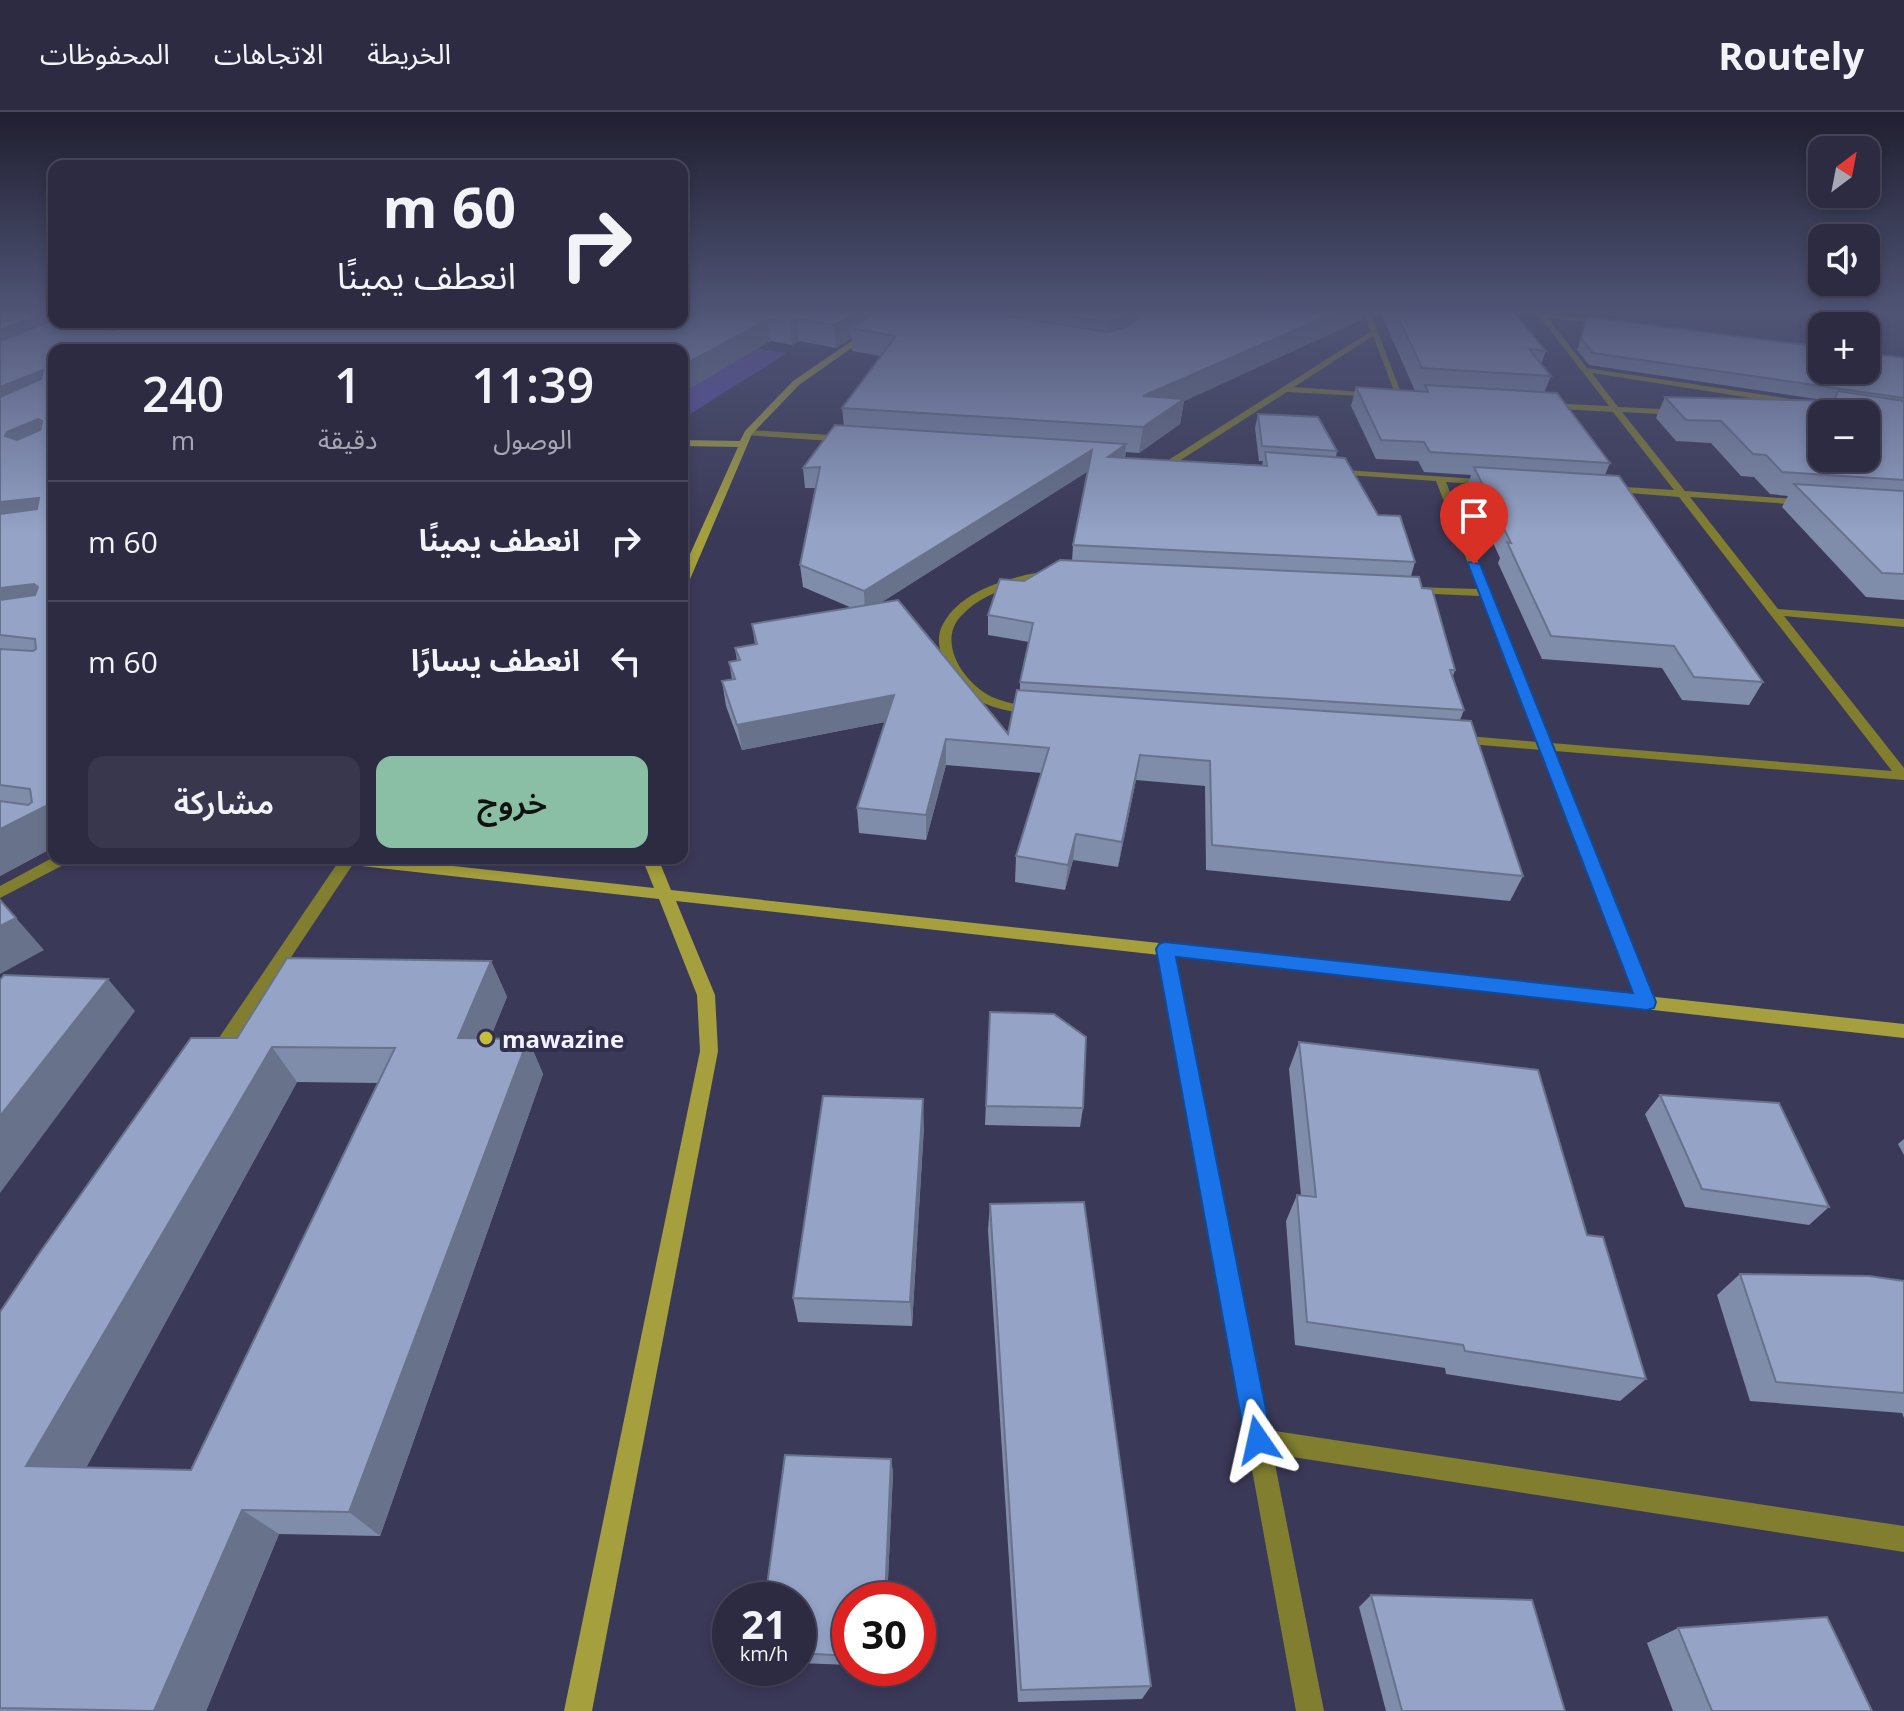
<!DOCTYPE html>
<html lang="ar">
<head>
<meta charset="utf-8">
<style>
	:root { --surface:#2c2b42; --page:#38374d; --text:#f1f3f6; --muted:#a6a7b2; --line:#48475b; --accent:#8abfa5 }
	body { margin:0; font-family:"Open Sans","Noto Sans Arabic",sans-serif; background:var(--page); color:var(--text); direction:rtl; height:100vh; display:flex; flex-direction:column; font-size:30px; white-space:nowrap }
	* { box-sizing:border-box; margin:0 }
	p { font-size:26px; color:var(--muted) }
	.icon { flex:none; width:44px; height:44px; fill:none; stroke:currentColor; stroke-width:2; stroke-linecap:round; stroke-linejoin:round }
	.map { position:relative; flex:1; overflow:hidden; direction:ltr }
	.details { position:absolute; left:48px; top:232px; width:640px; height:520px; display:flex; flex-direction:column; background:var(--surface); border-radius:16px; box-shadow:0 4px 12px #0003,0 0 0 2px var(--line); direction:rtl }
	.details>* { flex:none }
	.guide { position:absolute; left:48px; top:48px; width:640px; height:168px; border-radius:16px; box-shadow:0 4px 12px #0003,0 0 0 2px var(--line); direction:rtl; background:#2c2b42; color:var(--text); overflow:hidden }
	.needle { width:52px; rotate:32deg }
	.buttons { position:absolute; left:1808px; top:24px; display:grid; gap:16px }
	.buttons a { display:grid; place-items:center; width:72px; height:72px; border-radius:16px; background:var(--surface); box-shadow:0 4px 12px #0003,0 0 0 2px var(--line); font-size:40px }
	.speed { position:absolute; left:712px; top:1470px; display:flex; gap:16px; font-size:40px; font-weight:700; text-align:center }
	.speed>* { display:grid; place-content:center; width:104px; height:104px; border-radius:50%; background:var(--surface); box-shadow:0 4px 12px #0003,0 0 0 2px var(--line); line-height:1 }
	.speed small { font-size:20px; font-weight:400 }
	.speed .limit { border:12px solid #d22; background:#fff; color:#111 }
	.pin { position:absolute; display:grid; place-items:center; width:68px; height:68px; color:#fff; margin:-82px -34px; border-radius:50% 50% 50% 0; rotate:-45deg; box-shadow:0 0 8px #0007 }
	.pin .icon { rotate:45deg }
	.me { position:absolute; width:88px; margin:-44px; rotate:349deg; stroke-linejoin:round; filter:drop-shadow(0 0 6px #0008) }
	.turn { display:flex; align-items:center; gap:28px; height:168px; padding:0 40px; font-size:36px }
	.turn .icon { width:104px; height:104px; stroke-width:2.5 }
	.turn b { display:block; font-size:56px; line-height:68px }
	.eta { display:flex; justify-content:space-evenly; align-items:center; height:136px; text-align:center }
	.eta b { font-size:48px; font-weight:600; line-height:56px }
	.action { display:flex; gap:16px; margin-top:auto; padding:16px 40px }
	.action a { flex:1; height:92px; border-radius:16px; background:var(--accent); color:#111; font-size:32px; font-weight:600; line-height:92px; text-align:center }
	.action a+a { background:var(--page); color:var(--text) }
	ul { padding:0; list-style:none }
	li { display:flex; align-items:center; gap:24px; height:120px; padding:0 40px; border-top:2px solid var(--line) }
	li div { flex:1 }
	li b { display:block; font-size:30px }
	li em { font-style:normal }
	header { display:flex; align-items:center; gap:48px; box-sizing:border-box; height:112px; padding:0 40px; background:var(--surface); border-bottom:2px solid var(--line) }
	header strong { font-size:38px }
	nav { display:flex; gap:44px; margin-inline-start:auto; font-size:28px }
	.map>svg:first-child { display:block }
	.green { fill:#5a4da8 }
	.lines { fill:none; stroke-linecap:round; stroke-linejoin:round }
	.street { fill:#817e30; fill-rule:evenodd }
	.secondary { fill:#a5a03d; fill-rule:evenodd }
	.wall { fill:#7f8caa; fill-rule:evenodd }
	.shaded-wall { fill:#68728b }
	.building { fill:#94a3c6; stroke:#68728b; stroke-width:2; fill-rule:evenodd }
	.route { fill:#1a73e8; stroke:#114b97; stroke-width:2 }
	.poi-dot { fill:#c3bd3e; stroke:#312f4d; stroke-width:3 }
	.labels { text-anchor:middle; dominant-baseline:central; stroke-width:8; stroke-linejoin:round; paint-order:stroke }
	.poi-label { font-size:24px; font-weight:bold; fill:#f3f3ff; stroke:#312f4d; text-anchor:start }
</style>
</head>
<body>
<header>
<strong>Routely</strong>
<nav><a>الخريطة</a><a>الاتجاهات</a><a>المحفوظات</a></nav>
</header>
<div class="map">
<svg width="1904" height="1599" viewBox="0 0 1904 1599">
	<rect width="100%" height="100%" fill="#3b3958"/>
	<!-- green -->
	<path class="green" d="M581,210L787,241L682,307V238H461Z"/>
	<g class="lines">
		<!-- street -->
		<g class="street">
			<path d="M1363,197H1369L1403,286L1396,284L1373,224L1294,275L1375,281L1378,285L1287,280L1176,351H1170V347L1371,219Z"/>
			<path d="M1500,197L1611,209L1608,213L1547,205L1587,256L1805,289L1806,291L1802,294L1592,261L1618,295L1682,298V302L1679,303L1622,300L1685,379L1807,388L1809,390L1804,393L1690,385L1778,497L1904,507V515L1784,504L1904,656V668L1555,639L1656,890L1653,895H1641L1638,890L1541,638L1457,631L1450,627L1457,623L1537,630L1481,484L1411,481L1405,478L1411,475L1478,477L1436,369L1333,362L1330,361V357L1492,368L1494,370L1489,373L1446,370L1551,631L1892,659L1679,385L1605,379L1603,377L1608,374L1674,378L1613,300L1543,296V292L1546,291L1609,294L1539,204Z"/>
			<path d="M748,318L846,324L850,327L846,330L745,323L744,321Z"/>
			<path d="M1052,458L1057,461L1056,463C1023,471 985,478 961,504C936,531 965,572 992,585C1007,592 1023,593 1040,596L1041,599L1035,603C1019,600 1002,599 986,592C961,581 927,540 943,512C962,476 1015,464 1052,458Z"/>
			<path d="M54,745L72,746L69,750L0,786V774Z"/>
			<path d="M341,746H357L222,949L216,951L210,949L207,944L210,939Z"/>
			<path d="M1165,831L1171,833L1173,837L1268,1318L1904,1414V1440L1273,1342L1324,1599H1296L1157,837L1159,833Z"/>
		</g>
		<!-- secondary -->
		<g class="secondary">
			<path d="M866,219L873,221L799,273L752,322L688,472L682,475V460L738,335L682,334V328L740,329L745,319L793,269Z"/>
			<path d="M326,746H381L654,776L642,746H658L671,778L1904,912V926L676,789L715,883L718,939L592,1599H564L700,939L697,883L659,787L334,751Z"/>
		</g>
	</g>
	<!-- wall -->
	<g class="wall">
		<path d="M0,197L54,210H63L64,212L72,213L70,210H682V197H1366L1363,207L1184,289L1180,312L1139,341L1126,340L1125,346L1262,353L1263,349H1259L1255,316L1258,302L1337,339L1336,345L1378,403L1415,450L1411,464L1422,476L1455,558L1453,564L1464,598L1460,608L1523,764L1510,789L1206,758L1205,674L1136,668L1118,755L1073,748L1065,778L1015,770L1016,744L1042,661L946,653L926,728L859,721L857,696L885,610L742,638L726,594L722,569L732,567L729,550L737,549L735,536L755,532L752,512L852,496L803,475L800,453L816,376H805L803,356L844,314L842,296L881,244L852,239V226L836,236L799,229L792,233L771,229L682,238H54V735L0,764ZM1088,359L1073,433L1072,449L1024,469L988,503V523L1029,530L1020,570V579L1008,622L880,491Z"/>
		<path d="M1372,197H1511L1546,239L1541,252L1551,264L1544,281L1610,351L1605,363L1763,570L1749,593L1682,588L1662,556L1542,547L1498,451L1500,446L1467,374L1471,363L1424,360L1418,349L1376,347L1351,294L1356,275L1415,279L1380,199L1374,202Z"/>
		<path d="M1587,205L1904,246V488L1866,485L1782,395L1788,384L1770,382L1754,365L1741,364L1711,331L1676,329L1656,306L1665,285L1830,289L1589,253L1577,238Z"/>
		<path d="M491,849L507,885L490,926L528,927L543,962L380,1424L279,1422L206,1599H0V1200L237,926ZM297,970L378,971L191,1358L86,1355Z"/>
		<path d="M990,900L1083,996L1080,1015L985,1013Z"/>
		<path d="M1299,930L1587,1123L1646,1267L1620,1289L1446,1262L1445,1256L1295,1233L1286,1109L1297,1083H1301L1289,957Z"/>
		<path d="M1660,983L1829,1095L1809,1113L1685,1095L1645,1002Z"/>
		<path d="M924,1014L912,1214L798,1210L793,1186Z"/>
		<path d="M1904,1027V1043L1898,1032Z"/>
		<path d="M990,1092L1151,1574L1142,1587L1018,1590L988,1118Z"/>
		<path d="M1740,1162L1904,1169V1306L1902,1301L1750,1289L1717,1183Z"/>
		<path d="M891,1347L893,1361L887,1488H850V1553L798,1551V1488Z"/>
		<path d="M1371,1483L1565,1599H1386L1359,1495Z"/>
		<path d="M1678,1516L1872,1599H1673L1647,1531Z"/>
	</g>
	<!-- shaded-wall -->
	<g class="shaded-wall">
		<path d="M54,197V210H63L67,218L0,247V218Z"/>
		<path d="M862,197H899L851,216V226L836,236L834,213Z"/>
		<path d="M1130,197H1154L1106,233L1108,210Z"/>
		<path d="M1343,197H1366L1363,207L1184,289L1180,312L1139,341L1143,315V284Z"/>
		<path d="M1376,197H1381L1380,199L1374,202Z"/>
		<path d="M797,206L799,229L792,233L790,210Z"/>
		<path d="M768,207L771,229L682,281V254Z"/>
		<path d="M75,210H94L100,222L84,227Z"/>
		<path d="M445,210H506L445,238L437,217L439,212Z"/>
		<path d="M43,258L54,278L0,306V275Z"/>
		<path d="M38,307L53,332L21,350L5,324L7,320Z"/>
		<path d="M1126,332L1124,352L1108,345Z"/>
		<path d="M1092,338L1090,358L865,501L864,479Z"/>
		<path d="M39,386L54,411L0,420V390Z"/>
		<path d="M34,472L54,501L0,508V476Z"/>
		<path d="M894,583L895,608L742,638L737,613Z"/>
		<path d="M946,627V653L926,728V703Z"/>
		<path d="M1140,643L1136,668L1118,755L1122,730Z"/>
		<path d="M54,690V735L0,764V717Z"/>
		<path d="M1076,722L1073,748L1065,778L1068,753Z"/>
		<path d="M16,806L44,838L0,862V814Z"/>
		<path d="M491,849L507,885L476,961L458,926Z"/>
		<path d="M108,867L135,899L0,1081V1004Z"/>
		<path d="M528,927L543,962L380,1424L349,1400Z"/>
		<path d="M272,935L297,970L73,1380L26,1354Z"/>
		<path d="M923,987L924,1014L912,1214L910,1190Z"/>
		<path d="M891,1347L893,1361L887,1488H885Z"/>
		<path d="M242,1398L279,1422L206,1599H154Z"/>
	</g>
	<!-- building -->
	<g class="building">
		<path d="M0,197H54L0,218Z"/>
		<path d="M682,197H862L834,213L797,206L790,210L768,207L682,254V238H54V690L0,717V689L28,693L32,690L30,677L0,673V537L33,539L36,537L35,527L0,523V488L35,483L38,475L34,472L0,476V402L37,397L39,386L0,390V285L41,267L43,258L0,275V229L49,210L114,218L117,215L115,212L104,210H445L439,212L437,217L452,218L471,210H682ZM38,307L42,309L40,318L17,328L5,324L7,320Z"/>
		<path d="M881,197H962L1109,220L1127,215L1148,197H1343L1143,284L1184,287L1143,315L842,296L896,224L851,216Z"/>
		<path d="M1020,197H1130L1118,207L1108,210Z"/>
		<path d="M1394,197H1511L1546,239L1529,237L1551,264L1422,256Z"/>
		<path d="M1587,205L1822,235V258H1866V241L1904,246V286L1593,241L1581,226Z"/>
		<path d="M1425,273L1557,281L1610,351L1430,340L1424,330L1381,328L1356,275L1428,280Z"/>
		<path d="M1838,279L1904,289V368L1782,360L1766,343L1753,342L1721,309L1686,308L1665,285L1834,289ZM1822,302H1866V346H1822Z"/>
		<path d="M1258,302L1318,305L1337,339L1262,334Z"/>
		<path d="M835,313L1126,332L1108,345L1267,354L1265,340L1345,346L1378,403L1400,404L1415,450L1073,433L1092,338L864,479L800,453L820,355L803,356Z"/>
		<path d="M1474,355L1619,364L1763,570L1694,565L1674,534L1551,524L1507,430L1511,431Z"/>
		<path d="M1794,372L1904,379V462L1882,461Z"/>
		<path d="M1060,448L1419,465L1422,476L1432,477L1455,558H1450L1464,598L1020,570L1033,511L988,503L1000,467L1024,469Z"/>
		<path d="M898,488L1008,622L1017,578L1471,609L1523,764L1212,733L1210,649L1140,643L1122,730L1076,722L1068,753L1016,744L1049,636L946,627L926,703L857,696L894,583L737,613L722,569L735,567L729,550L740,548L735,536L757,532L752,512Z"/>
		<path d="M0,788L16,806L0,814Z"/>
		<path d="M287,846L491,849L458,926L528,927L349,1400L242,1398L154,1599L0,1596V1200L38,1143L191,926H237ZM272,935L395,936L191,1358L26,1354Z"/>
		<path d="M4,863L108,867L0,1004V868Z"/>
		<path d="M990,900L1054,902L1086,925L1083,996L986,994Z"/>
		<path d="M1299,930L1538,958L1587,1123L1603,1125L1646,1267L1465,1239L1463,1233L1307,1210L1297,1083L1316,1085Z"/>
		<path d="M1660,983L1779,991L1829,1095L1702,1077Z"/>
		<path d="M823,984L923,987L910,1190L793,1186Z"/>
		<path d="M1084,1090L1151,1574L1021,1578L990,1092Z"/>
		<path d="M1740,1162L1869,1164L1904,1169V1281L1776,1270Z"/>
		<path d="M785,1343L891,1347L885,1488H850V1544L798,1541V1488H765Z"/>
		<path d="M1371,1483L1532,1488L1565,1599H1402Z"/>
		<path d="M1827,1505L1872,1599H1712L1678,1516Z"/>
	</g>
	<!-- sky -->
	<linearGradient id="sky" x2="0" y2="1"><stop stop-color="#201f30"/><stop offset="0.47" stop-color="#4f5475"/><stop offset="1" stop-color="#4f5475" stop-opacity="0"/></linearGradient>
	<rect width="1904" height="421" fill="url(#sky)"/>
	<!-- route -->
	<path class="route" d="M1469,450L1480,452L1656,890L1654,896L1647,898L1176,845L1272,1328L1268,1337L1258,1341L1249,1337L1245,1328L1156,837L1159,832L1165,830L1633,881L1468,452Z"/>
	<!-- markers -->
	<circle class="poi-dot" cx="486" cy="926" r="8"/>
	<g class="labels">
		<!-- poi labels -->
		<g class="poi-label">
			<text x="502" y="926">mawazine</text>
		</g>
	</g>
</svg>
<div class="buttons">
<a><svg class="needle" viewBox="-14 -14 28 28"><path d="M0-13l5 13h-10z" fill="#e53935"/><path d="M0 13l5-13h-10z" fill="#a6a7b2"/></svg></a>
<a><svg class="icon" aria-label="sound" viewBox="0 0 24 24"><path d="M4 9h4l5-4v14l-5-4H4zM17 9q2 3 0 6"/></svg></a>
<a>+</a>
<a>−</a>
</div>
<div class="speed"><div>21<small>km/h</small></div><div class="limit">30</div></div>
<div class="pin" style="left:1474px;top:452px;background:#d93025"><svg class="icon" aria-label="arrive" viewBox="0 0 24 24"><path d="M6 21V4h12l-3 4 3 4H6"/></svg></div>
<svg class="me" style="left:1258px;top:1328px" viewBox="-20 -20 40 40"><path d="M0-17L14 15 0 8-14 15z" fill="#1a73e8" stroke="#fff" stroke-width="4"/></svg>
<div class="guide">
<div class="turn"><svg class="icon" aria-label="right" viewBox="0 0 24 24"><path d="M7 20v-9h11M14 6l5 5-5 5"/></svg><div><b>60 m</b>انعطف يمينًا</div></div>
</div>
<section class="details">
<div class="eta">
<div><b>11:39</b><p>الوصول</p></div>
<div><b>1</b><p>دقيقة</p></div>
<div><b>240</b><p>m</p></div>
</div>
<ul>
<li><svg class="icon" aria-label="right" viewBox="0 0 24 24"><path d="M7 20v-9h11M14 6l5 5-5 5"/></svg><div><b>انعطف يمينًا</b></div><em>60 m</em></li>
<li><svg class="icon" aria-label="left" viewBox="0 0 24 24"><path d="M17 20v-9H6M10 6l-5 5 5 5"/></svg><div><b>انعطف يسارًا</b></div><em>60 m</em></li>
</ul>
<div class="action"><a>خروج</a><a>مشاركة</a></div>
</section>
</div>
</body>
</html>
